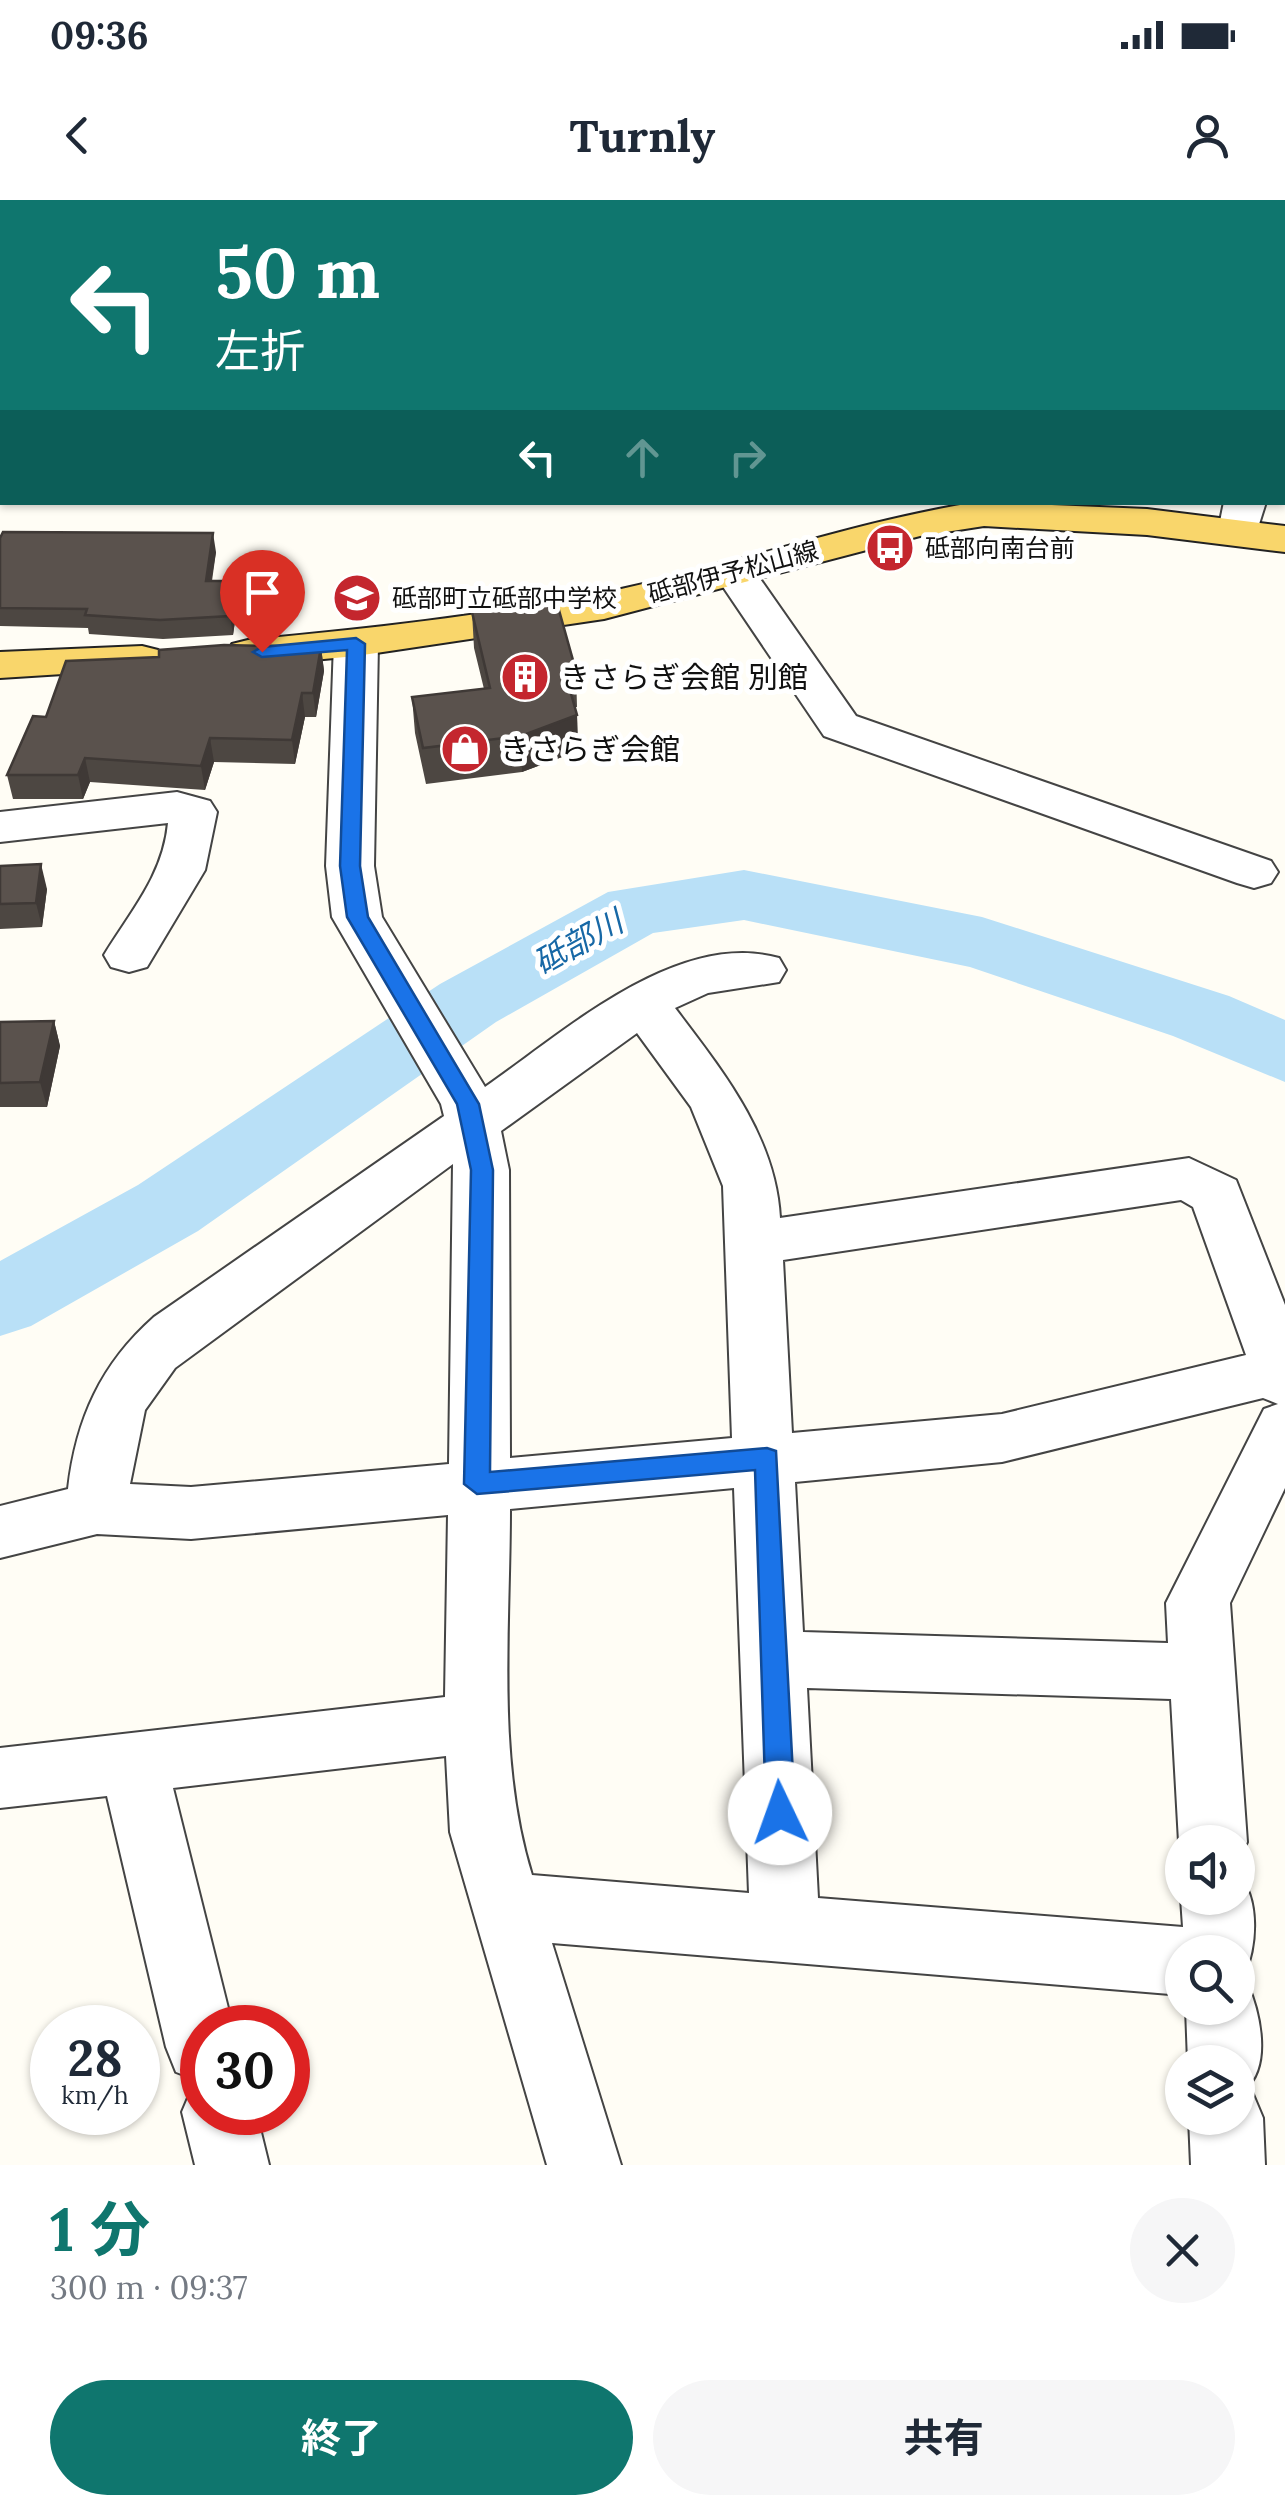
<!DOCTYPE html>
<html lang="ja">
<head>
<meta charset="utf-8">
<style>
	:root { --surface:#fff; --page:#f6f6f7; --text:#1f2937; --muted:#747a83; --accent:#0f766e }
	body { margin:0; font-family:Lora,"Noto Sans JP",serif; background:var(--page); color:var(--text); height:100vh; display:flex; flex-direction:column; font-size:38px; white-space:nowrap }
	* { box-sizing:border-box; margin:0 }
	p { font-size:32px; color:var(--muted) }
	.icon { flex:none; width:55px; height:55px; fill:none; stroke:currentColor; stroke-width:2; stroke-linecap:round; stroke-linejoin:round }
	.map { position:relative; height:1965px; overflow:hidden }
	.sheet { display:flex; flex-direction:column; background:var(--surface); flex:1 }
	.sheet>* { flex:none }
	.banner { position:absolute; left:0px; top:0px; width:1285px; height:305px; box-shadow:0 2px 8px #0004; background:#0f766e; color:#fff; overflow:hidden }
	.buttons { position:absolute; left:1165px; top:1625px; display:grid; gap:20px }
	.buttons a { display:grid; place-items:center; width:90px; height:90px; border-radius:50%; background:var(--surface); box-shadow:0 2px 8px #0004; font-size:50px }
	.speed { position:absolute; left:30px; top:1805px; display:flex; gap:20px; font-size:50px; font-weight:700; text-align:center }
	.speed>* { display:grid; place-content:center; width:130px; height:130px; border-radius:50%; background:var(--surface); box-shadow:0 2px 8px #0004; line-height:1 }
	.speed small { font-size:25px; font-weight:400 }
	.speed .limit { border:15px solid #d22; background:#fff; color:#111 }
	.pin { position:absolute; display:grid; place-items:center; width:85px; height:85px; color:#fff; margin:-102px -42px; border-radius:50% 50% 50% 0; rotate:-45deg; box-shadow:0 0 10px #0007 }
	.pin .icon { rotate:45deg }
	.me { position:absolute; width:110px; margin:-55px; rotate:357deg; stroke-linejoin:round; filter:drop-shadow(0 0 8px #0008) }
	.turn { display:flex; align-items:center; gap:35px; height:210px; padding:0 50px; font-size:45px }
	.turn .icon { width:130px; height:130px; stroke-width:2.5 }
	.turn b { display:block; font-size:70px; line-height:85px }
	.lanes { display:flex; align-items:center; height:95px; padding:0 50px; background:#0003; justify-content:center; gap:50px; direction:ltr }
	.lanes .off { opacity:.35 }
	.round { display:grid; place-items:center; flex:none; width:105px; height:105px; border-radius:52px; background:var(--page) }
	.head { display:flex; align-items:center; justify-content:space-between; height:170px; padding:0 50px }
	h1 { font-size:60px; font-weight:700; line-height:75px; color:var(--accent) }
	.button { display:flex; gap:20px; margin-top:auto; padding:20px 50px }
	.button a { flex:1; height:115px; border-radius:60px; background:var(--accent); color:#fff; font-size:40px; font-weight:700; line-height:115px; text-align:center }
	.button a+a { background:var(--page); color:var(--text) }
	.status { display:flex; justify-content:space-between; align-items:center; height:70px; padding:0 50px; background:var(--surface); direction:ltr }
	.status svg { height:28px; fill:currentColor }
	header { display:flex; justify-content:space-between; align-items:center; height:130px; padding:0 50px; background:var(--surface); font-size:45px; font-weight:700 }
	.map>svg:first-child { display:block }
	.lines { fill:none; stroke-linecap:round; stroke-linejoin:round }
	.river { fill:#b9e0f7; fill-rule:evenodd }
	.minor-casing { stroke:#444; stroke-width:4 }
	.major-casing { stroke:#222; stroke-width:4 }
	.highway-casing { stroke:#222; stroke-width:4 }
	.minor { fill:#fff; fill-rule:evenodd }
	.major { fill:#f9d66b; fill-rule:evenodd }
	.highway { fill:#f5a25d; fill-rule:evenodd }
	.wall { fill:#4d4742 }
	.shaded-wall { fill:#3f3936 }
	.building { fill:#5a524d; stroke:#3f3936; stroke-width:2.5 }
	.route { fill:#1a73e8; stroke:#114b97; stroke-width:2.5 }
	.labels { text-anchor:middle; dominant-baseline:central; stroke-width:10; stroke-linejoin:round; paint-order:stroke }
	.far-poi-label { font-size:25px; fill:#111; stroke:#fff; text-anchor:start }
	.far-street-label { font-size:25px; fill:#111; stroke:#fff }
	.poi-label { font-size:30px; fill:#111; stroke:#fff; text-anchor:start }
	.water-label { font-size:32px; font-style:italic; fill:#1768a6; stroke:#fff }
</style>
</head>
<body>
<div class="status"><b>09:36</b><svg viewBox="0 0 49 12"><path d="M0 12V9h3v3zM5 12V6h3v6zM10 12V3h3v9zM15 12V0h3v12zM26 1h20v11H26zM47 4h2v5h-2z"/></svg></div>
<header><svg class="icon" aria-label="back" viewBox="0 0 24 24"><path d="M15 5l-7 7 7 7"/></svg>Turnly<svg class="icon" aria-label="person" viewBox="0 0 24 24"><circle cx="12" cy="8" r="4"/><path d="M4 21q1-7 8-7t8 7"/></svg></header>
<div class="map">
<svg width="1285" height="1965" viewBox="0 0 1285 1965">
	<rect width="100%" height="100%" fill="#fffdf5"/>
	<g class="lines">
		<!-- river -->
		<path class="river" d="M744,670L982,717L1229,796L1285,820V882L1173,836L970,767L744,720L653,733L496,822L198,1031L31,1126L0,1136V1061L138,985L440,784L608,692Z"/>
		<!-- minor casing -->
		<g class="minor-casing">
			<g id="minor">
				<path d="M1048,0H1084L1086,2H1050Z"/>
				<path d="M1224,302H1266L1254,340L1239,344L1224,340L1218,331Z"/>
				<path d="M734,359L749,363L856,516L1271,661L1278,672L1271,683L1254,688L1237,683L824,536L713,372L719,363Z"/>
				<path d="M356,430L372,434L378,443L374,666L382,717L485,887C563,833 677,729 779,758L786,770L779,782L708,793L675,808C722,870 776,937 780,1018L1189,958L1236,980L1285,1105V1288L1230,1403L1247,1642L1238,1663V1642H1182V1650L1179,1642L1171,1499L807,1488L818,1698L1183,1727L1181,1698L1182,1695L1238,1698V1674C1260,1699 1257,1746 1244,1776L1238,1778V1752H1182V1795L552,1743L621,1965H547L450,1632L446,1556L173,1588L233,1828H202V1912H256L269,1965H195L182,1912L193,1886L202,1882L176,1872L166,1847L107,1596L0,1608V1548L445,1497L448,1315L191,1339L97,1334L0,1358V1306L68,1289C76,1219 101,1164 154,1117L444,916L441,904L332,717L326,666L334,443L340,434ZM637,833L691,907L723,986L732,1238L510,1258L509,970L501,931ZM453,964L449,1264L191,1287L130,1284L145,1210L175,1168ZM1181,1000L1193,1007L1246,1155L1002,1214L792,1233L783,1060ZM1263,1198L1278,1204L1264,1209L1166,1403L1168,1443L803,1432L795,1282L1002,1262ZM734,1288L749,1693L532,1675C496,1560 510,1428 510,1309Z"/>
				<path d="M177,592L210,601L217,612L205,670L147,767L129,772L111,767L104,755C130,712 163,676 168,623L0,642V612Z"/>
				<path d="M1238,1780L1247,1783C1260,1812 1272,1866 1245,1889L1252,1892L1263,1918L1265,1965H1191L1189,1918H1238V1862H1188L1186,1808H1238Z"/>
			</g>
		</g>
		<!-- major casing -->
		<g class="major-casing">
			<g id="major">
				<path d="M978,302L1147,309L1285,326V352L1147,335L984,326L920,336L604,419L356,456L248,466L232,462L226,453L232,444L248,440C366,429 485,416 602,393C728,368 850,322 978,302Z"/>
				<path d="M142,446L158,450L164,459L158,468L0,478V452Z"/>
			</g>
		</g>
		<!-- highway casing -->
		<g class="highway-casing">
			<rect id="highway" x="0" y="63" width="2" height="22"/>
		</g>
		<!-- minor -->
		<use href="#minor" class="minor"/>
		<!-- major -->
		<use href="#major" class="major"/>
		<!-- highway -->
		<use href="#highway" class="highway"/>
	</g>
	<!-- wall -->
	<g class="wall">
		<path d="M9,0H228L227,2H10Z"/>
		<rect x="0" y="104" width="2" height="71"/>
		<path d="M0,338L216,352L212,381L238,400L233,435L163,439L89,434L88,428L0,426Z"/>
		<path d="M472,412L576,471L577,507H575L577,515L578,551L522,572L426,584L415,533L412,497L484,489L474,448Z"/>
		<path d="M321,447L324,471L316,517H305L295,564L214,562L205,590L90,582L83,599H13L7,575L46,517Z"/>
		<path d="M0,666L47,689L42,727L0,729Z"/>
		<path d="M54,821L60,846L47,907H0V822Z"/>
	</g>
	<!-- shaded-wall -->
	<g class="shaded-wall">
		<path d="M213,333L216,352L208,400L206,381Z"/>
		<path d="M236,381L238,400L233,435L230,416Z"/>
		<path d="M321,447L324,471L316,517L313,493Z"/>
		<path d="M302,493L305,517L295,564L292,540Z"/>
		<path d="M577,515L578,551L522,572L521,536Z"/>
		<path d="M210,538L214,562L205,590L201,566Z"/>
		<path d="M85,558L90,582L83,599L78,575Z"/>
		<path d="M41,664L47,689L42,727L36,703Z"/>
		<path d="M54,821L60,846L47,907L40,882Z"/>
	</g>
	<!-- building -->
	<g class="building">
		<rect x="0" y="104" width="2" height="47"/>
		<path d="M3,332L213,333L206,381H236L230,416L160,420L85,415L87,409L0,408V338Z"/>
		<path d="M557,403L576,471L565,472L577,515L521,536L423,548L412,497L490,488L472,412Z"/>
		<path d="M224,445L321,447L313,493H302L292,540L210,538L201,566L85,558L78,575H7L33,516L46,517L66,461L159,457V450Z"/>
		<path d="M41,664L36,703L0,704V666Z"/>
		<path d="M54,821L40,882L0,883V822Z"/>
	</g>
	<!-- route -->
	<path class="route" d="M356,438L365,444L360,666L368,717L479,904L493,970L490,1272L767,1248L776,1251L795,1613L790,1622L780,1626L771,1622L766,1613L755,1270L477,1294L464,1284L471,970L457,904L347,717L340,666L347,450L262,457L253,452L262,447Z"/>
	<!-- icons -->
	<defs>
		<g id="bus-disc" transform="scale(2.5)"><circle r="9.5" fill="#c4262e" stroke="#fff"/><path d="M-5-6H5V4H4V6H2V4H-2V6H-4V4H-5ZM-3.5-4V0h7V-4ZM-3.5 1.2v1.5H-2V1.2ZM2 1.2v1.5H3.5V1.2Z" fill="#fff"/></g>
		<g id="school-disc" transform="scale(2.5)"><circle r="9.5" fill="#c4262e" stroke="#fff"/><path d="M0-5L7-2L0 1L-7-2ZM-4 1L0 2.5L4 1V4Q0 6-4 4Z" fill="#fff"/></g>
		<g id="building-disc" transform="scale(2.5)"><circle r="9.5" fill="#c4262e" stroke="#fff"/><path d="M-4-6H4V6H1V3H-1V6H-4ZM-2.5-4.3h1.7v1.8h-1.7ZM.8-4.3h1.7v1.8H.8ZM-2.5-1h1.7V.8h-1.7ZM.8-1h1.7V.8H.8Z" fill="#fff"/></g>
		<g id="shop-disc" transform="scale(2.5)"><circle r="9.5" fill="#c4262e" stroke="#fff"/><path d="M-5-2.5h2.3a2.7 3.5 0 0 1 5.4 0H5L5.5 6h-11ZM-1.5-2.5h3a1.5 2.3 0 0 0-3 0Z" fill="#fff"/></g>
	</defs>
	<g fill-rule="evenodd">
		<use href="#bus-disc" x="890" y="348"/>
		<use href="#school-disc" x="357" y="398"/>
		<use href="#building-disc" x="525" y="477"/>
		<use href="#shop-disc" x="465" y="549"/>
	</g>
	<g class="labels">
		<!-- far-poi labels -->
		<g class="far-poi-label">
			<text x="925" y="348">砥部向南台前</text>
			<text x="392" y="398">砥部町立砥部中学校</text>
		</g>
		<!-- far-street labels -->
		<g class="far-street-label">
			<text transform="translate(733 372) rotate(-15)">砥部伊予松山線</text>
		</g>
		<!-- poi labels -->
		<g class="poi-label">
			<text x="560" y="477">きさらぎ会館 別館</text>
			<text x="500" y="549">きさらぎ会館</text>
		</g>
		<!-- water labels -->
		<g class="water-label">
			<text transform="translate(578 742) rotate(-29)">砥部川</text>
		</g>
	</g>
</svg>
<div class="buttons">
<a><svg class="icon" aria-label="sound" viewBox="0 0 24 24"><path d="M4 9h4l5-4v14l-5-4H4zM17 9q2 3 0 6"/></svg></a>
<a><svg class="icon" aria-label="search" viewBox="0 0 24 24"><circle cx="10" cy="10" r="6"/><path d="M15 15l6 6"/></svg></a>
<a><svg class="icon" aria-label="layers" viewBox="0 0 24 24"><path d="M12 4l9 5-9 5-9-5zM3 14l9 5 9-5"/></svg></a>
</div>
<div class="speed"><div>28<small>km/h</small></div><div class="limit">30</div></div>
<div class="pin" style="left:262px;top:452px;background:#d93025"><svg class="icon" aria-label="arrive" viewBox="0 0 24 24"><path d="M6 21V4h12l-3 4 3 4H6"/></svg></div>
<svg class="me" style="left:780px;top:1613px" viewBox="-20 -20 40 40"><circle r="19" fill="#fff"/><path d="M0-13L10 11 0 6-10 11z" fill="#1a73e8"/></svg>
<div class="banner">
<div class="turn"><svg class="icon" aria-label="left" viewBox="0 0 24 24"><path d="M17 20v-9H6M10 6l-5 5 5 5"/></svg><div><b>50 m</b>左折</div></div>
<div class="lanes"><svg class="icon" aria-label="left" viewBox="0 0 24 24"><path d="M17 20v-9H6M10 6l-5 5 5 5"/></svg><svg class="icon off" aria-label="ahead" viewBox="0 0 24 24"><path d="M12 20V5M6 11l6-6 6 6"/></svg><svg class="icon off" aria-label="right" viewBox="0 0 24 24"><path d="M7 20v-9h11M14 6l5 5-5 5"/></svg></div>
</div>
</div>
<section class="sheet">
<div class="head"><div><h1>1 分</h1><p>300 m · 09:37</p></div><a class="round"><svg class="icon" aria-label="close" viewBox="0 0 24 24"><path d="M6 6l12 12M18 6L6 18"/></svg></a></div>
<div class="button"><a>終了</a><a>共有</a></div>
</section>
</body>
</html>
